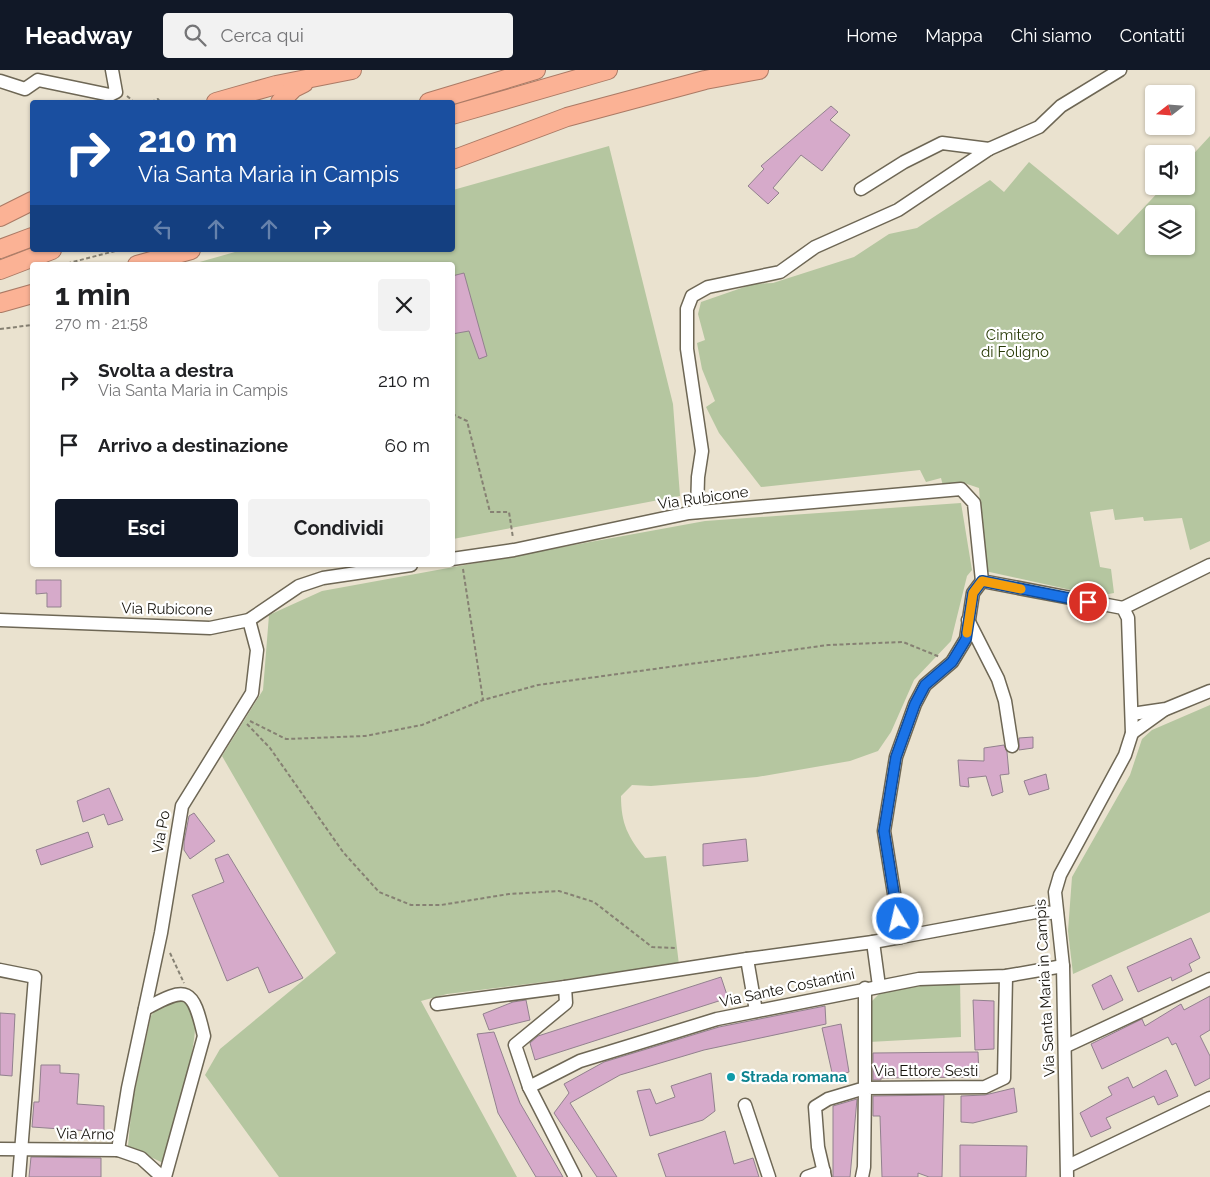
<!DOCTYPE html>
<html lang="it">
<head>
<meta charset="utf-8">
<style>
	:root { --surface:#fff; --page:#f2f2f2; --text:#202124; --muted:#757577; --accent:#111827 }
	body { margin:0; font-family:Raleway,sans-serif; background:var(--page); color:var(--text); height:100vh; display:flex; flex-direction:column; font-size:19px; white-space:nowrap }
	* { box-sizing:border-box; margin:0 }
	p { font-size:16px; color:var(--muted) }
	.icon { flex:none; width:28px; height:28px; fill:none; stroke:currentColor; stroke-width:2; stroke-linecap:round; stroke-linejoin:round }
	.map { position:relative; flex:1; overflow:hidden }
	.side { position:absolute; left:30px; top:192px; width:425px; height:305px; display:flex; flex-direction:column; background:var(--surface); border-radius:5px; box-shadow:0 1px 4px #0004 }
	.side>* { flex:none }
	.guide { position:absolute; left:30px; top:30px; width:425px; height:152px; border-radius:5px; box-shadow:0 1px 4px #0004; background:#1a4fa0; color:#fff; overflow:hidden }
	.needle { width:32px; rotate:253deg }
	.tools { position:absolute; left:1145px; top:15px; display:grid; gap:10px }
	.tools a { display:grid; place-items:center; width:50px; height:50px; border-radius:5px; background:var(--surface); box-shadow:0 1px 4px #0004; font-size:25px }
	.pin { position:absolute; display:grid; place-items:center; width:42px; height:42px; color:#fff; margin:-21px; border:2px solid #fff; border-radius:50%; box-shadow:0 1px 5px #0007 }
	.me { position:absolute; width:55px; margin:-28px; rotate:351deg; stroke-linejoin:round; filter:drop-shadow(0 0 4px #0008) }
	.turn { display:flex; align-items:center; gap:18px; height:105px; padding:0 25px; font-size:22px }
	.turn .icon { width:65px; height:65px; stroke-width:2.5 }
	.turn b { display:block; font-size:35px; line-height:42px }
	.lanes { display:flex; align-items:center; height:48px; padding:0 25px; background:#0003; justify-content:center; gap:25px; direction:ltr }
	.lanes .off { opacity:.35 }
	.round { display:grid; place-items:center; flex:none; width:52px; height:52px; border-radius:5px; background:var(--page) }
	.head { display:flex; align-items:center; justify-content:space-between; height:85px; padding:0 25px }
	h1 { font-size:30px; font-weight:700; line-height:38px }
	.button { display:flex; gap:10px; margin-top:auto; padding:10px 25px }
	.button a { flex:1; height:58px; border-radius:5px; background:var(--accent); color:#fff; font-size:20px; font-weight:700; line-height:58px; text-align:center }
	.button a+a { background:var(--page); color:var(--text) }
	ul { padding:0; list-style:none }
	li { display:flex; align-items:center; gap:15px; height:65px; padding:0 25px }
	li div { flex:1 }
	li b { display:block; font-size:19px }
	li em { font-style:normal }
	header { display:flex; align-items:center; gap:30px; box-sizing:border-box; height:70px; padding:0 25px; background:var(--accent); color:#fff }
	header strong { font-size:24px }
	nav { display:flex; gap:28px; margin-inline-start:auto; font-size:18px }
	.search { width:350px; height:45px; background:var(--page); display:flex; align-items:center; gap:12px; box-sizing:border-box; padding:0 18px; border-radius:5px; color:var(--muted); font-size:19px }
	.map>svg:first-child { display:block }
	.green { fill:#b5c6a0; fill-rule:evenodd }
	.building { fill:#d6aaca; stroke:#92818e }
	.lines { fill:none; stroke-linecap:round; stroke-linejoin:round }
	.minor-casing { stroke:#6e6755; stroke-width:15 }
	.highway-casing { stroke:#ab7a65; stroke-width:20 }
	.path { stroke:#868173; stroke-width:2; stroke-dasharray:4 2.5; stroke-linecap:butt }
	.minor { stroke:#fff; stroke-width:12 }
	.highway { stroke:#fbb295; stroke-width:18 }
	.route-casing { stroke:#114b97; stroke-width:12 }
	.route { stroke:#1a73e8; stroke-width:9 }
	.slow { stroke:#f59e0b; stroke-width:9 }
	.culture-dot { fill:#0f9aa8; stroke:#fff; stroke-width:2 }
	.labels { text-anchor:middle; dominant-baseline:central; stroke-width:4.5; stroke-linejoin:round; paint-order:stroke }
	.park-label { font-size:15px; fill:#283a06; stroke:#fff }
	.street-label { font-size:15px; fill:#16130c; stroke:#fff }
	.culture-label { font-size:15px; font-weight:bold; fill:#0d838f; stroke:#fff; text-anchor:start }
</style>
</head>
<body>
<header>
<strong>Headway</strong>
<div class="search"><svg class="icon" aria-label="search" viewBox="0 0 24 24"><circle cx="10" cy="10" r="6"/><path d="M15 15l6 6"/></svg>Cerca qui</div>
<nav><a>Home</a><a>Mappa</a><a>Chi siamo</a><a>Contatti</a></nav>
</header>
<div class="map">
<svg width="1210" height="1107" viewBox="0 0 1210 1107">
	<rect width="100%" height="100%" fill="#eae2cf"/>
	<!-- green -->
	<g class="green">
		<path d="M1210,66V471L1190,480L1182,448L1144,451L1143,447L1115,450L1113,439L1090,442L1100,497L1111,499L1114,523L1098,526L985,501L979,418L961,412L943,416L941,408L926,412L920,400L761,417L719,363L706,337L715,331L702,299L697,273L705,270L698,244L701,232L753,214L773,213L854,187L889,164L917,158L990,110L1004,122L1029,92L1118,165L1164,116H1186V92ZM1154,144H1186V176H1154Z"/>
		<path d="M609,76L673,334L680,426L453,469L452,195H189L242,180H452L453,120Z"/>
		<path d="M961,433L972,500L967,506L951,571L914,610L891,662L878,681L850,691L757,707L651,716L632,715L621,726C621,754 628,767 645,788L666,786L679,895L447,924L421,931L517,1107H279L205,1005L220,979L336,883L222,686L263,620L269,545L322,521L705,451Z"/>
		<path d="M1210,635V842L1073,904L1068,861L1072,807L1130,705L1142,669L1152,660Z"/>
		<path d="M960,911L961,967L869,972L870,933L882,921Z"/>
		<path d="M173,930C181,931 189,932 193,940C204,965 170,1062 163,1093L128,1076L132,1034L151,946L161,933Z"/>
	</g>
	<!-- building -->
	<g class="building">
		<path d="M831,36L838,42L830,50L850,65L822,101L801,85L773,118L779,123L768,134L748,116L764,99L761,96Z"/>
		<path d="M464,203L487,286L479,289L469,261L452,264V206Z"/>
		<path d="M36,510H61V537H47V523L36,524Z"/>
		<path d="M1033,667V678L1019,680V668Z"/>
		<path d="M1004,675L1007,682L1009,704L1000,705L1003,722L992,726L986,706L968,708L969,717L960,716L958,690L984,691V678Z"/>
		<path d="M1046,704L1049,719L1029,725L1024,711Z"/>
		<path d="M109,718L123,750L108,755L104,744L83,752L77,731Z"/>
		<path d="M194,743L215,771L190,789L184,780V772L189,746Z"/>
		<path d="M88,762L93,777L41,795L36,780Z"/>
		<path d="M746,769L748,791L703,796V774Z"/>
		<path d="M228,784L303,908L269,923L258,897L227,911L192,825L224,812L215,789Z"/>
		<path d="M1191,868L1200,888L1189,894L1192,901L1172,911L1171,907L1138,922L1127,897Z"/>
		<path d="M1111,905L1123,930L1103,940L1092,915Z"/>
		<path d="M721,907L728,928L535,990L530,973L538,966Z"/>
		<path d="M1210,926V960L1200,966L1210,986V1008L1195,1016L1176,973L1172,975L1168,967L1102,999L1091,974L1142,949L1145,956L1181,934L1184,940Z"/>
		<path d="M526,930L530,950L489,960L483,944L513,932Z"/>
		<path d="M973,930L994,931V979L975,980Z"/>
		<path d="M825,936L826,954L704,980L620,1005L570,1033L617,1107H597L554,1043L569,1023L564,1014L604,992L719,957Z"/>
		<path d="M0,943L15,944L12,1006L0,1005Z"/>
		<path d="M841,954L849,1002L833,1007L822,958Z"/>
		<path d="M494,962L520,1033L563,1107H536L498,1043L477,964Z"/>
		<path d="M978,982L979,1007L881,1008V1010H873V983Z"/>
		<path d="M41,995H60V1003L79,1004L77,1034L104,1036V1062L32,1057L34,1032H39Z"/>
		<path d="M1166,1000L1178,1026L1158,1035L1154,1026L1106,1048L1111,1058L1091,1067L1080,1043L1112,1025L1108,1017L1128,1007L1133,1018Z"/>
		<path d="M711,1003L715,1041L703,1050L650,1066L637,1021L650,1019L656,1034L675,1027L671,1016Z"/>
		<path d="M1014,1018L1017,1042L973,1053L961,1052V1026L985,1025Z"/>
		<path d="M944,1025L942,1107H929L918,1103V1107H882L880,1046H873V1026Z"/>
		<path d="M857,1029L850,1107H833V1036Z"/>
		<path d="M725,1061L734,1094L753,1088L759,1107H666L658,1084Z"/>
		<path d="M960,1075L1027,1076L1026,1107H960Z"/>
		<path d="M31,1087L101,1088V1107H29Z"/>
	</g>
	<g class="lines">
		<!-- minor casing -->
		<g class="minor-casing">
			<g id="minor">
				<path d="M0,11L25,19L38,10L110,25L116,22L112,0"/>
				<path d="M861,119L904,92L942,73L989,79L1039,57L1061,36L1120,0"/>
				<path d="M697,442L698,407L702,381L687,279V239L692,226L708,217L780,202L815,177L898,140L989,79"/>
				<path d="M452,489L514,480L689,443L961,419L974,433L982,511L1123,538L1128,548L1132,663L1125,685L1060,805L1055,822L1063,896L1067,1107"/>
				<path d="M1123,538L1210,495"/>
				<path d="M0,550L210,558L249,550L299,516L323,508L411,495"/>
				<path d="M968,550L998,609L1005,631L1012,676"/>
				<path d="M1132,644L1166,639L1210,621"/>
				<path d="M1132,663L1164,640"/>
				<path d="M901,867L1036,842L1057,843"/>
				<path d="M747,889L873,872"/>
				<path d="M0,900L35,907L19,1107"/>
				<path d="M879,916L873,872L901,867L884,761L896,687L915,634L925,615L952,592L966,569L973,523L982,511"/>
				<path d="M565,917L566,933L515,975L529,1017L575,1107"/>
				<path d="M437,934L565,917L747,889L756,941"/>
				<path d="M145,939C188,915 193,918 204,966L165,1107"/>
				<path d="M1066,976L1210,909"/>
				<path d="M529,1017L580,991L717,949L919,909L1006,906L1063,896"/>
				<path d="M745,1035L769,1107"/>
				<path d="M0,1079L118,1080L141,1088L162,1107"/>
				<path d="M118,1080L128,1018L161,863L182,736L252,623L257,580L249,550"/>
				<path d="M1068,1096L1210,1028"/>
				<path d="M807,1107L824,1101"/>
				<path d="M825,1107L818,1077L815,1037L828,1029L865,1018V918"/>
				<path d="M862,1107L864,1097L865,1018L985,1017L1004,1008L1006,906"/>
			</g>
		</g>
		<!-- highway casing -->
		<g class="highway-casing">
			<g id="highway">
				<path d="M216,32L276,15L352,0"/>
				<path d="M280,32L294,18L304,13"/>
				<path d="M429,32L536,0"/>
				<path d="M452,45L608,0"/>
				<path d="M452,90L567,47L705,10L759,0"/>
				<path d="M0,147L32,131"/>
				<path d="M0,179L32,167"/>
				<path d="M137,195L191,180"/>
				<path d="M0,200L52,180"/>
				<path d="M0,233L32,224"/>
			</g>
		</g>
		<!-- path -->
		<g class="path">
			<path d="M127,26L134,32"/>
			<path d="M151,32L158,29L160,32"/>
			<path d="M61,195L119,180"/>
			<path d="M0,259L32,255"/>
			<path d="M452,344L467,351L490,442H509L513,468"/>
			<path d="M463,499L483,630"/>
			<path d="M250,651L286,669L365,666L422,655L483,630L538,615L828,575L903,572L940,587"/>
			<path d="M247,654L270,678L343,782L379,822L411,835H441L509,824L559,821L594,832L652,877L677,878"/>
			<path d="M170,883L184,913"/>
		</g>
		<!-- minor -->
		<use href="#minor" class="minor"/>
		<!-- highway -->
		<use href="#highway" class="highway"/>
	</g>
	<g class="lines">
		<!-- route casing -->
		<g class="route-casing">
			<path id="route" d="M898,849L884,761L896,687L915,634L925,615L952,592L966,569L973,523L982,511L1088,532"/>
		</g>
		<!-- route -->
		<use href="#route" class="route"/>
		<!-- slow -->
		<path class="slow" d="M967,563L973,523L982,511L1021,519"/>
	</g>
	<!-- markers -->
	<circle class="culture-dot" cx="731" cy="1007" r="5"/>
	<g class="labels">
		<!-- park labels -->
		<g class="park-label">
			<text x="1015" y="265">Cimitero<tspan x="1015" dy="17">di Foligno</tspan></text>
		</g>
		<!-- street labels -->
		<g class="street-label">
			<text transform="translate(703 428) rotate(-8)">Via Rubicone</text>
			<text transform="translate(167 539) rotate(1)">Via Rubicone</text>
			<text transform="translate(161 762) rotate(-80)">Via Po</text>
			<text transform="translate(787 918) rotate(-12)">Via Sante Costantini</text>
			<text transform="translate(1045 918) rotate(-93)">Via Santa Maria in Campis</text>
			<text x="926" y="1001">Via Ettore Sesti</text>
			<text transform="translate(85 1064) rotate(1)">Via Arno</text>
		</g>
		<!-- culture labels -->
		<g class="culture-label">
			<text x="741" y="1007">Strada romana</text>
		</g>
	</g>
</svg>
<div class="tools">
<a><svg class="needle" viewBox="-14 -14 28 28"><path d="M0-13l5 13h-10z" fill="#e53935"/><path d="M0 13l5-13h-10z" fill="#757577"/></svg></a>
<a><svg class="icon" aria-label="sound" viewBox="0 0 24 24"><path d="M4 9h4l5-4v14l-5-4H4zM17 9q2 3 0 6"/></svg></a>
<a><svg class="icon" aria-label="layers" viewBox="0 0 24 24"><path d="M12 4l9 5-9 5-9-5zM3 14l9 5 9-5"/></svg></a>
</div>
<div class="pin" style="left:1088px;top:532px;background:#d93025"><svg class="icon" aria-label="arrive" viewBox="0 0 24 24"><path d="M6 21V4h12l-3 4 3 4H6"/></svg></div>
<svg class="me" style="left:898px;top:849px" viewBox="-20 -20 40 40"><circle r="17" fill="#1a73e8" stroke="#fff" stroke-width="3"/><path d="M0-11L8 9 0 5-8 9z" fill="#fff"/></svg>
<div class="guide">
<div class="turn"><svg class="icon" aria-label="right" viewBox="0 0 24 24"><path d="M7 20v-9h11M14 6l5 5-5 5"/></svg><div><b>210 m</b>Via Santa Maria in Campis</div></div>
<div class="lanes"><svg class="icon off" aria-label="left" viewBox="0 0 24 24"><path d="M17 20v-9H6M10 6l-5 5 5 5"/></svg><svg class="icon off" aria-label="ahead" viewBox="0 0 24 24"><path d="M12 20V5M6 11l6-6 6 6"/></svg><svg class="icon off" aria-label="ahead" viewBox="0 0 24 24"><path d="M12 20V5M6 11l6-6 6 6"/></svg><svg class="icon" aria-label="right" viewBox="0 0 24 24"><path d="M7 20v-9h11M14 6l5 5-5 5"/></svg></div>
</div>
<section class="side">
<div class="head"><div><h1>1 min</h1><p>270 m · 21:58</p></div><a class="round"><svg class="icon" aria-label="close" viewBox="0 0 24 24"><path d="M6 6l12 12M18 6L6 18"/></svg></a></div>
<ul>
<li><svg class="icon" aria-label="right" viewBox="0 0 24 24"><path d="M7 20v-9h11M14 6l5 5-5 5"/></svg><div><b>Svolta a destra</b><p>Via Santa Maria in Campis</p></div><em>210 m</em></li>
<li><svg class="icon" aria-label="arrive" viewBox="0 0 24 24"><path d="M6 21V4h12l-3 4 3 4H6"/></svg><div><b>Arrivo a destinazione</b></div><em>60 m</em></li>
</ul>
<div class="button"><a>Esci</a><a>Condividi</a></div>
</section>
</div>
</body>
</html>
